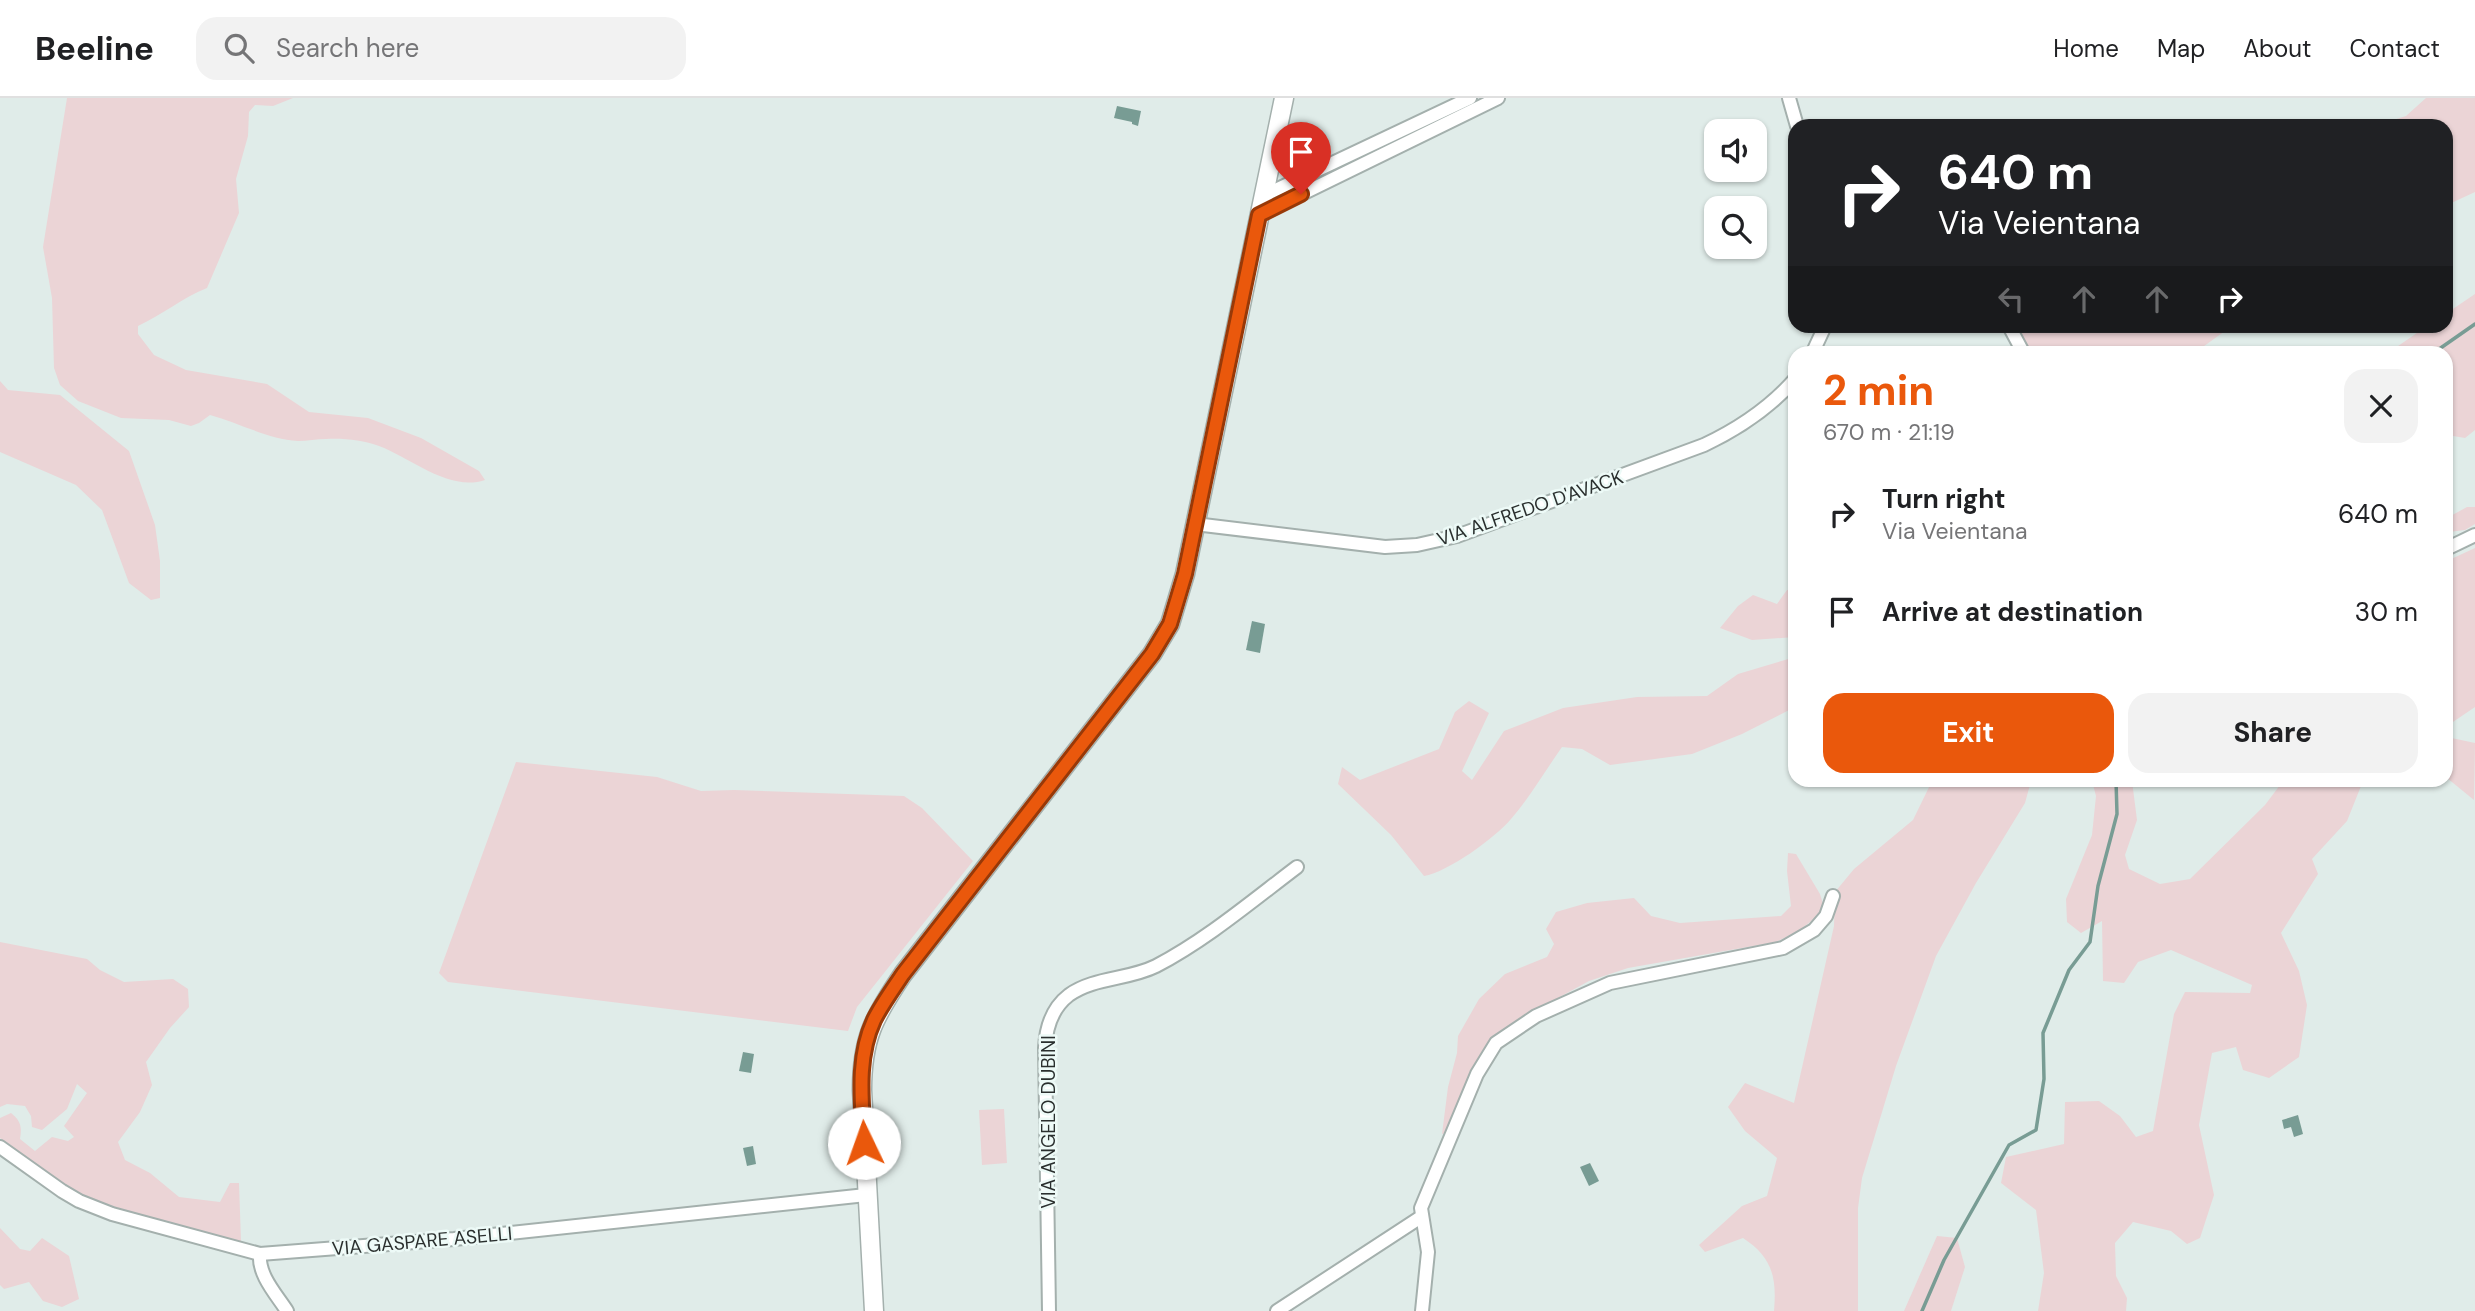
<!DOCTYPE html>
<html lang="en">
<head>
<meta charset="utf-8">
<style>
	:root { --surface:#fff; --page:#f2f2f2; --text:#202124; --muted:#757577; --line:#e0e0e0; --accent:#ea580c }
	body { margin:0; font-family:"DM Sans",sans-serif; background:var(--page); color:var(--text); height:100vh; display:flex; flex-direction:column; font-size:26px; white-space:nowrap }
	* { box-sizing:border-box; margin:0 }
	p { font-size:23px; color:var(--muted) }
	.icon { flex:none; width:38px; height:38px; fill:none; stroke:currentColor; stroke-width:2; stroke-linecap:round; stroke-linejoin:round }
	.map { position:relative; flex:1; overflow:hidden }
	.sheet { position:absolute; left:1788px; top:248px; width:665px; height:441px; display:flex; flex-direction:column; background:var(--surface); border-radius:21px; box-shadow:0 2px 5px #0004 }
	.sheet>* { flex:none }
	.top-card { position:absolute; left:1788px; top:21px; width:665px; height:214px; border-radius:21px; box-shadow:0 2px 5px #0004; background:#202124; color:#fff; overflow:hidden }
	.fabs { position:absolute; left:1704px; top:21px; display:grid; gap:14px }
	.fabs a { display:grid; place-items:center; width:63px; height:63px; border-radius:14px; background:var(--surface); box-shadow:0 2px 5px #0004; font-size:35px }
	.pin { position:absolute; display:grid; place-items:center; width:60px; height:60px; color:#fff; margin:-72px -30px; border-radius:50% 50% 50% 0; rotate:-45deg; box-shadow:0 0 7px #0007 }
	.pin .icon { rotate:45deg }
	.me { position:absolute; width:77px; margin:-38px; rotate:357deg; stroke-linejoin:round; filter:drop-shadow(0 0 5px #0008) }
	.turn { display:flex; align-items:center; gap:24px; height:147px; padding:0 35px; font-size:32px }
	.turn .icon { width:91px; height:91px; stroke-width:2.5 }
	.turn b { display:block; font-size:49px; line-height:60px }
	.lanes { display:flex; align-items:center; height:66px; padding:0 35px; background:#0003; justify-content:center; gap:35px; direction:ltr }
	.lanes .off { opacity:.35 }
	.round { display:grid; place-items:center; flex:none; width:74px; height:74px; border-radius:21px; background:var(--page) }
	.summary { display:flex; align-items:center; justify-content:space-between; height:119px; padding:0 35px }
	h1 { font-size:42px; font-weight:700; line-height:52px; color:var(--accent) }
	.primary-button { display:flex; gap:14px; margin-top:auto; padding:14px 35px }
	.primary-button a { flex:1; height:80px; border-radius:21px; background:var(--accent); color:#fff; font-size:28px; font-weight:700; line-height:80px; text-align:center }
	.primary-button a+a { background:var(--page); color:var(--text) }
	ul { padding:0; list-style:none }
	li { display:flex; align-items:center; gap:21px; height:98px; padding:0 35px }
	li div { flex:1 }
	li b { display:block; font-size:26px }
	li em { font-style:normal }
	header { display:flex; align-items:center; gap:42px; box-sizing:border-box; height:98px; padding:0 35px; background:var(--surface); border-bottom:2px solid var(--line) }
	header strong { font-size:33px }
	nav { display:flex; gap:38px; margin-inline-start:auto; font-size:24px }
	.search { width:490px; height:63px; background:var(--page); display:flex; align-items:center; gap:18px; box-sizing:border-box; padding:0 24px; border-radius:21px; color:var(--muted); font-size:26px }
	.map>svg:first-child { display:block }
	.green { fill:#ebd4d6 }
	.water { fill:#789c94 }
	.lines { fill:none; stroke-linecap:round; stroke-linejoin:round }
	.stream { stroke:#789c94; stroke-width:3.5 }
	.street-casing { stroke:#a4b0ad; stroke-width:16 }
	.secondary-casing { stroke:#a4b0ad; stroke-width:21 }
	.street { stroke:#fff; stroke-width:12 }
	.secondary { stroke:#fff; stroke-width:18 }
	.route-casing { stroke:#983908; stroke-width:18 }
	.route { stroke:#ea580c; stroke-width:12 }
	.labels { text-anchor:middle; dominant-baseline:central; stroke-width:5; stroke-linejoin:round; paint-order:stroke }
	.street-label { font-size:19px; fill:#2a2f2e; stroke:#edfaf7 }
</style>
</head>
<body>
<header>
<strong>Beeline</strong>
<div class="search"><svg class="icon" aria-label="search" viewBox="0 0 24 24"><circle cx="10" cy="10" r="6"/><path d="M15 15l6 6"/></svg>Search here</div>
<nav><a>Home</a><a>Map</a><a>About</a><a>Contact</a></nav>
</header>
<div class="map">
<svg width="2475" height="1213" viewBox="0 0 2475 1213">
	<rect width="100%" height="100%" fill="#e0ece9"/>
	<!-- green -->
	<g class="green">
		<path d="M67,0H293L273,8L255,7L249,14L248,38L236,81L239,115L207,190C182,200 162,217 138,228V236L154,257L186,272L267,286L309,314L368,320L421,340L479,373L485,382C449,394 411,360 379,348C363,342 343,340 326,341C317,341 307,343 298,343C268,341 239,325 210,317L199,325L191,328L169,322L121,320L78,303L60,287L54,270L52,200L43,149Z"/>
		<path d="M2426,0H2475V94L2447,107L2446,28H2374L2406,18Z"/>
		<path d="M2475,196V332L2465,340L2447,337L2446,256L2388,255L2427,228H2446L2447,215Z"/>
		<path d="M2013,228H2232L2193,256L2029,255Z"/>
		<path d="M0,283L8,292L60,297L129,353L155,427L160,463V500L151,502L129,485L102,412L76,387L0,354Z"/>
		<path d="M2467,409H2475V426L2465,432L2449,434L2447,420Z"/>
		<path d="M2475,450V609L2447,628V463Z"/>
		<path d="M1795,491V539L1752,542L1720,530L1738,508L1753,497L1777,506L1787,492Z"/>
		<path d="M1795,559V609L1742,636L1692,656L1610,667L1582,651L1562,649C1545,673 1530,699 1511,721C1495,740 1448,774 1424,778L1391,737L1338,686L1342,669L1360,682L1439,651L1455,614L1469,603L1489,615L1462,673L1472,682L1504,633L1563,610L1637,599L1707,598L1738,576Z"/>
		<path d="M2447,639L2475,645L2474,702L2447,680Z"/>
		<path d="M516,664L657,679L701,693L734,692L904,698L922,710L973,763L857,909L848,933L448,884L439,875Z"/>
		<path d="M1932,683H2031L2025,705L1976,785L1936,858L1896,968L1862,1080L1858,1110V1213H1774C1777,1179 1772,1159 1743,1140L1705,1154L1699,1147L1742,1108L1767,1098L1777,1060L1745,1033L1728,1009L1745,985L1794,1005L1834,828L1835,794L1854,771L1913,722Z"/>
		<path d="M2092,683H2132L2137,722L2125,757L2129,771L2160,786L2190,781L2265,707L2283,683H2363L2347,723L2312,761L2318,776L2281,835L2299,873L2307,907L2299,959L2269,980L2243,972L2236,949L2212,955L2199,1027L2214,1097L2200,1140L2187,1146L2171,1133L2133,1124L2115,1145L2116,1178L2127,1200L2126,1213H2038L2044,1175L2036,1112L2001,1085L2006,1059L2064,1046L2065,1004L2099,1003L2120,1018L2136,1039L2153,1033L2174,916L2185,894L2250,895L2252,887L2171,852L2138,864L2124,885L2103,883L2102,823L2081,835L2067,824L2066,801L2092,737L2096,698Z"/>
		<path d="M1788,755L1796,756L1820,796L1824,809L1815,820L1800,832L1776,844L1628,870L1589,883L1514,924L1488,945L1479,961L1449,1034L1442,1036L1448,989L1457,955L1458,938L1479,901L1505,876L1547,859L1554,846L1546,831L1556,814L1587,805L1634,800L1651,818L1680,825L1781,818L1791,808L1787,773Z"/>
		<path d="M0,844L87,861L100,872L124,884L173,881L188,891L189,909L170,930L146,964L152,987L140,1014L118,1044L125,1062L150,1075L179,1099L220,1104L230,1085H239L241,1143L234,1144C182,1131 127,1120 79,1097L0,1040V1020L11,1015C21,1023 22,1029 20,1041L35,1053L52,1039L68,1043L74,1039L64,1028L87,995L77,986L67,1011L42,1032L32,1029L31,1018L25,1008L7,1006L0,1009Z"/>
		<path d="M1004,1011L1007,1065L982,1067L979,1012Z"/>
		<path d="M0,1130L20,1151L30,1153L42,1140L69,1158L79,1201L62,1209L43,1203L29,1184L4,1191L0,1187Z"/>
		<path d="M1937,1138L1957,1140L1965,1169L1951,1213H1904Z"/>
	</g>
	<!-- water -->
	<g class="water">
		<path d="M1117,8L1141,13L1138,28L1132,26V24L1114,20Z"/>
		<path d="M1252,523L1265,526L1260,555L1246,552Z"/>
		<path d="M743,954L754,956L751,975L739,973Z"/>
		<path d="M2298,1017L2303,1036L2294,1039L2291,1029L2284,1031L2282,1022Z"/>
		<path d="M753,1048L756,1066L747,1068L743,1050Z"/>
		<path d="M1590,1065L1599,1083L1589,1088L1580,1069Z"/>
	</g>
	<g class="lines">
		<!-- stream -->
		<g class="stream">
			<path d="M2432,256L2475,226"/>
			<path d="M1922,1213L1944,1162L2009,1047L2036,1032L2044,981L2043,935L2069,872L2090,844L2098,788L2117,716L2116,682"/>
		</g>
		<!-- street casing -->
		<g class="street-casing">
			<g id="street">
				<path d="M1789,0L1797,28"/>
				<path d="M1263,98L1470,0"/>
				<path d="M1259,117L1498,0"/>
				<path d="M2009,228L2024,256"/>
				<path d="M1812,256L1825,228"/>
				<path d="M1195,426L1385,449L1417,447L1457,438L1704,347C1740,330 1770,310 1796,280"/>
				<path d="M2446,451L2475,437"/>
				<path d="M0,1049L62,1093L79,1103L112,1116L260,1156L454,1141L866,1097"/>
				<path d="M260,1156C258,1177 276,1196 287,1213"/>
				<path d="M1049,1213L1045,950C1046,929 1052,910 1069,897C1094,879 1128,882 1156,868C1206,842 1252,803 1297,769"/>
				<path d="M1277,1213L1421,1119"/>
				<path d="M1422,1213L1428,1154L1421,1110L1477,976L1496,945L1536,918L1610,885L1783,850L1814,832L1826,818L1833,798"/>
			</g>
		</g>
		<!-- secondary casing -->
		<g class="secondary-casing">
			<path id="secondary" d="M874,1213L862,992C862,940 874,919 903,876L1152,556L1170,526L1185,476L1284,0"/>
		</g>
		<!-- street -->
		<use href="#street" class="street"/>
		<!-- secondary -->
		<use href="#secondary" class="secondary"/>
	</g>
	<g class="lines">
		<!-- route casing -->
		<g class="route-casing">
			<path id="route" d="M864,1045C862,1003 856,961 874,922C882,906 893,891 903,876L1152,556L1170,526L1185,476L1259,117L1301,96"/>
		</g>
		<!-- route -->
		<use href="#route" class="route"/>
	</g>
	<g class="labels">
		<!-- street labels -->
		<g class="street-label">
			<text transform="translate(1530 410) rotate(-19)">VIA ALFREDO D'AVACK</text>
			<text transform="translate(1048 1024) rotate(-90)">VIA ANGELO DUBINI</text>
			<text transform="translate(422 1143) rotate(-5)">VIA GASPARE ASELLI</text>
		</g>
	</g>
</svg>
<div class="fabs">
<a><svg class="icon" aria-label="sound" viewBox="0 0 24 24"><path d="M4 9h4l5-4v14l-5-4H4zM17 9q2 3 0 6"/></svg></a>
<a><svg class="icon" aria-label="search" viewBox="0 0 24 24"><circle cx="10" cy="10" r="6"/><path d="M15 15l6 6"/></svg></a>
</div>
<div class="pin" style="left:1301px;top:96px;background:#d93025"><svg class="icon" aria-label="arrive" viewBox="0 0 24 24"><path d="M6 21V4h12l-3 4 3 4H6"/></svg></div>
<svg class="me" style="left:864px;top:1045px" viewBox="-20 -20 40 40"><circle r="19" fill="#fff"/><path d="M0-13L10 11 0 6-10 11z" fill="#ea580c"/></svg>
<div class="top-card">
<div class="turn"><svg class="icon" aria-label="right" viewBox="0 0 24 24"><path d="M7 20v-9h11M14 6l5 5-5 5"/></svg><div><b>640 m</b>Via Veientana</div></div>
<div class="lanes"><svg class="icon off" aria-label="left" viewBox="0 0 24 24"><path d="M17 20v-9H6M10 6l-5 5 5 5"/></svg><svg class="icon off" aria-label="ahead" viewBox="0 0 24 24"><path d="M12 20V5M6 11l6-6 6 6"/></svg><svg class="icon off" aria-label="ahead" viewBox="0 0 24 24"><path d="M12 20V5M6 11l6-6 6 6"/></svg><svg class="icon" aria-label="right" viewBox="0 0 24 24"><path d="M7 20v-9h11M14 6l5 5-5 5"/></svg></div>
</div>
<section class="sheet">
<div class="summary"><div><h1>2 min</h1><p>670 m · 21:19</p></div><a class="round"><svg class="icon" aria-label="close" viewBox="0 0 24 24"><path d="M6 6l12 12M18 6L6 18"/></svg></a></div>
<ul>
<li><svg class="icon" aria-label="right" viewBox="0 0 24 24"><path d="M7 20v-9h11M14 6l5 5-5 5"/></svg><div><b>Turn right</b><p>Via Veientana</p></div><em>640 m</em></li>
<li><svg class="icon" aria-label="arrive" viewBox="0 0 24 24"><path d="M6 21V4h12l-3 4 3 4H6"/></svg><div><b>Arrive at destination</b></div><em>30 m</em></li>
</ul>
<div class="primary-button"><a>Exit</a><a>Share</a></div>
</section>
</div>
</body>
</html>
